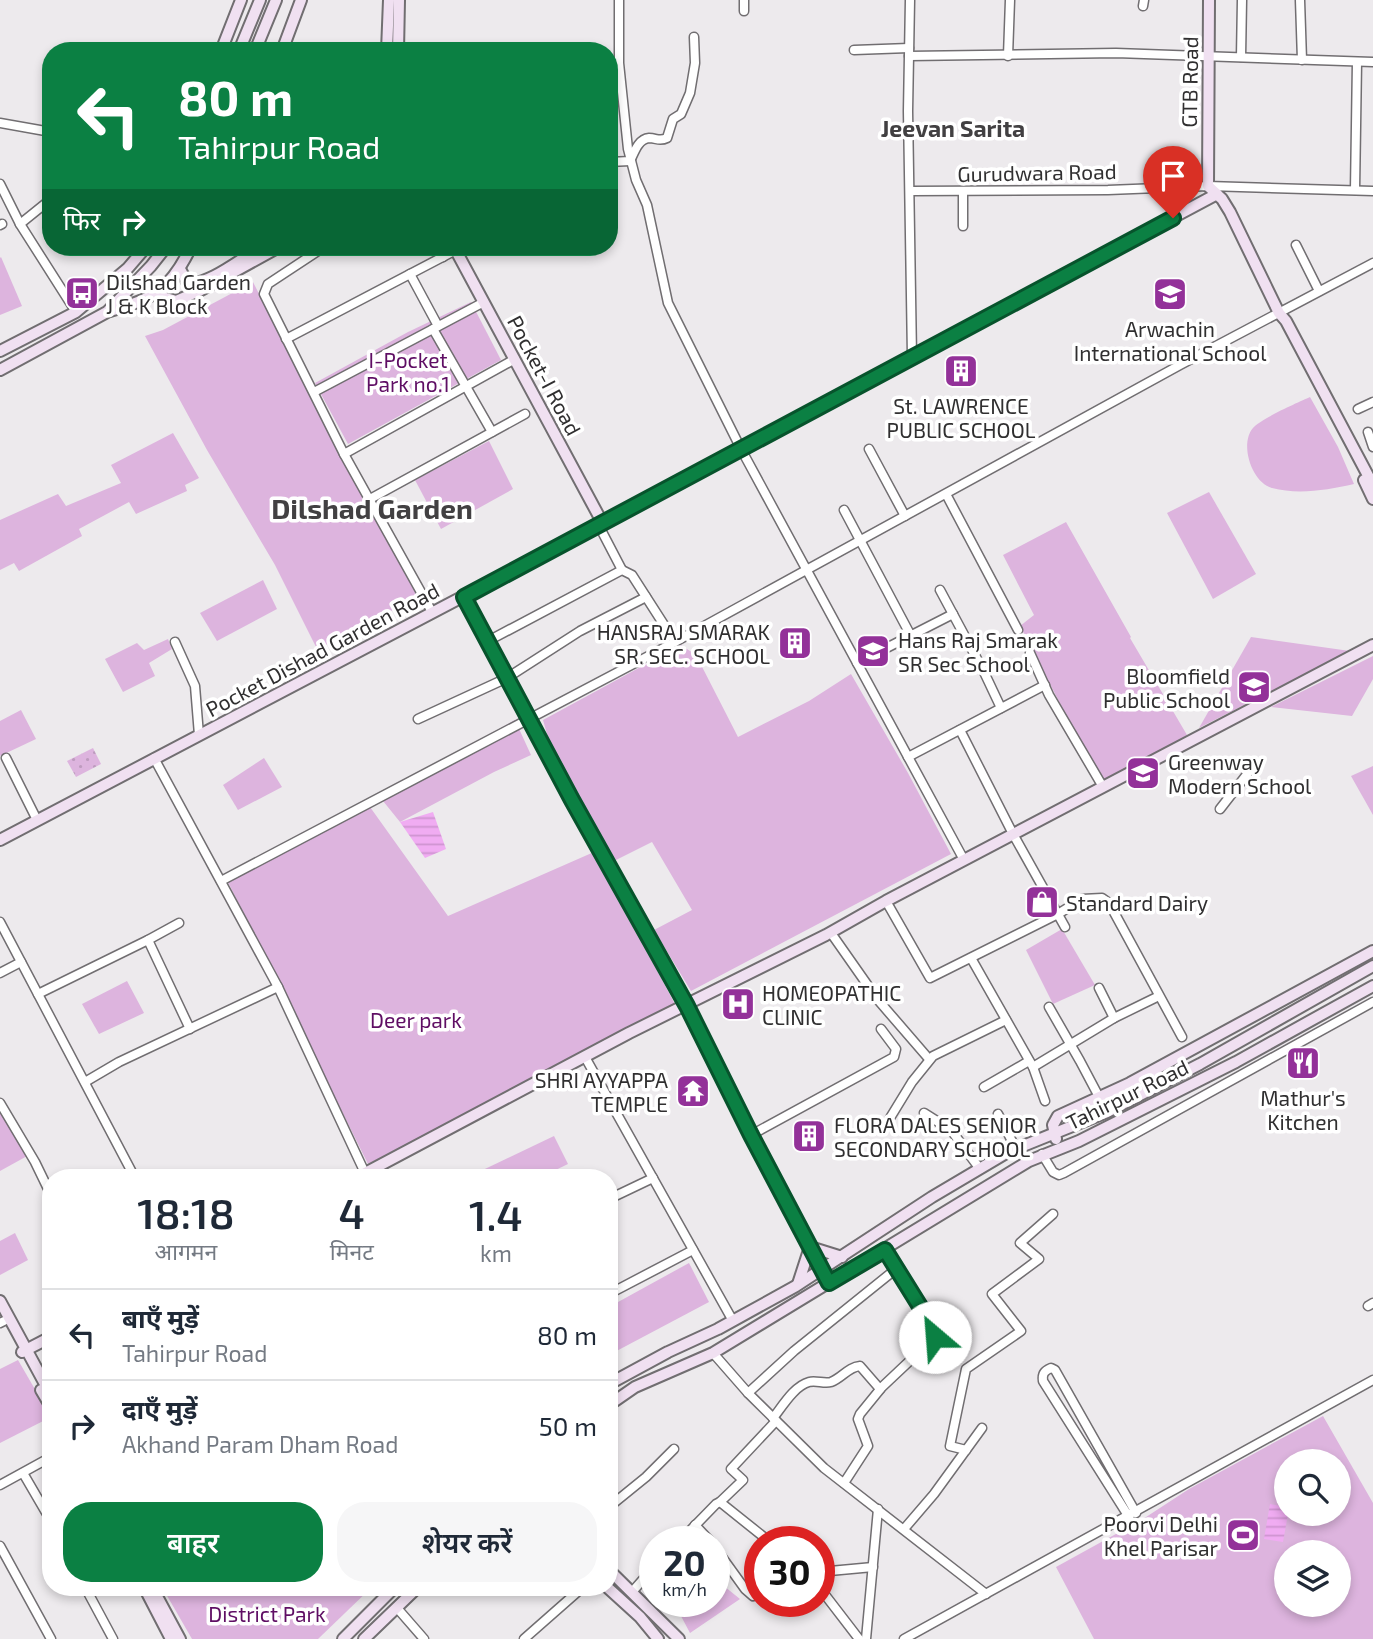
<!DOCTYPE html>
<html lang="hi">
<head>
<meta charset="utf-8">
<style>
	:root { --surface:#fff; --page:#f6f6f7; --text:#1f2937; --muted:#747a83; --line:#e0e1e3; --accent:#0b8043 }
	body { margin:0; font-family:"Exo 2","Noto Sans Devanagari",sans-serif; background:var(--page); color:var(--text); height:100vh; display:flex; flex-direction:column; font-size:26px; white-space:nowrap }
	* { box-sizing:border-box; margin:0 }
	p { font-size:23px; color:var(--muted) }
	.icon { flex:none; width:38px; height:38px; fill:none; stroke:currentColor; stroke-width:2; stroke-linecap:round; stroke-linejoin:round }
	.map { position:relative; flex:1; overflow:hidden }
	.panel { position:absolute; left:42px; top:1169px; width:576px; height:427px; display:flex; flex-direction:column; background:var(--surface); border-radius:28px; box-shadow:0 4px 10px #0003 }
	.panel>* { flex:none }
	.banner { position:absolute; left:42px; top:42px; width:576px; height:214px; border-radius:28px; box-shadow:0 4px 10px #0003; background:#0b8043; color:#fff; overflow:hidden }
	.tools { position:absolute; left:1274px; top:1449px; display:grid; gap:14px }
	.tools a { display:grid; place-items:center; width:77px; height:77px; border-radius:50%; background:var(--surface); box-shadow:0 4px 10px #0003; font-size:35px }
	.speed { position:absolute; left:639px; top:1526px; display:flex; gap:14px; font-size:35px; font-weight:700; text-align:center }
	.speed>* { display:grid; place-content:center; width:91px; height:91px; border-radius:50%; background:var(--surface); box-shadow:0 4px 10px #0003; line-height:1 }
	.speed small { font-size:18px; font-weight:400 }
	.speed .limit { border:10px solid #d22; background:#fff; color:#111 }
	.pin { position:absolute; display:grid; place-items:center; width:60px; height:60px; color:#fff; margin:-72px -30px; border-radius:50% 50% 50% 0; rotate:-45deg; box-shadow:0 0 7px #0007 }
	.pin .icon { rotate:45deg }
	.me { position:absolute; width:77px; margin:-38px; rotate:333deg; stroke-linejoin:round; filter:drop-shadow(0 0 5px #0008) }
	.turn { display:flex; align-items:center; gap:24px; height:147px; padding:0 21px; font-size:32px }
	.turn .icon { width:91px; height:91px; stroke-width:2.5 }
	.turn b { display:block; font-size:49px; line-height:60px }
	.then { display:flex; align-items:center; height:66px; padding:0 21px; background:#0003; gap:14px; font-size:26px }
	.eta { display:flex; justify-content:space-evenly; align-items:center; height:119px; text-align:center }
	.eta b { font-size:42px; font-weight:600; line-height:49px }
	.cta { display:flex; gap:14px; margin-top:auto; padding:14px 21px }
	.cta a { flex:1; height:80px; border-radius:28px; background:var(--accent); color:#fff; font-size:28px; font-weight:600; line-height:80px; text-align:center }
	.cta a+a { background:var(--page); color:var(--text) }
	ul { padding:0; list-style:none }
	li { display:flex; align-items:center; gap:21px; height:91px; padding:0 21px; border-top:2px solid var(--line) }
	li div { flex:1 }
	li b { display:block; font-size:26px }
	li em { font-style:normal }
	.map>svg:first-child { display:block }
	.grass { fill:url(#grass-dots) }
	.park { fill:#ddb4de; fill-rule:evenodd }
	.water { fill:url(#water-rules) }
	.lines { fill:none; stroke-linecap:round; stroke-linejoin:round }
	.street-casing { stroke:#716e71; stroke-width:11 }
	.secondary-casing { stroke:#716e71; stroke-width:14 }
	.street { stroke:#fff; stroke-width:8 }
	.secondary { stroke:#f0e0f1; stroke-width:10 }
	.route-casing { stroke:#07532c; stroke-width:18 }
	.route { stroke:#0b8043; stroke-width:12 }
	.labels { text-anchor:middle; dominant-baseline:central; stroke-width:7; stroke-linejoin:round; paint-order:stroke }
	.street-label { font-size:21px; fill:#302f30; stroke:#fff }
	.poi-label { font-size:21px; fill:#302f30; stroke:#fff; text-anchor:start }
	.park-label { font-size:21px; fill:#5f0e64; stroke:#fff }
	.neighbourhood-label { font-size:23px; font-weight:bold; fill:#424042; stroke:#fff }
	.district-label { font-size:28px; font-weight:bold; fill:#424042; stroke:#fff }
</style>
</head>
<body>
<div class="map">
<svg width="1373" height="1639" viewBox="0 0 1373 1639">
	<defs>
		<pattern id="grass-dots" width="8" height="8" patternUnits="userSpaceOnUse" patternTransform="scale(1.75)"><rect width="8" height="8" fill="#ddb4de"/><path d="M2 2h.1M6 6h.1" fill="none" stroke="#be9bbf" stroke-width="1.8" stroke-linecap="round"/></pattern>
		<pattern id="water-rules" width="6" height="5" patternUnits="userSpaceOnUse" patternTransform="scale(1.75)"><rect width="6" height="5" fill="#f0acf2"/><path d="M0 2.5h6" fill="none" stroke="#ce94d0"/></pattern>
	</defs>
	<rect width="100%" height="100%" fill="#edeaed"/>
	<!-- grass -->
	<path class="grass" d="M93,748L101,764L76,777L67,761Z"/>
	<!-- park -->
	<g class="park">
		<path d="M1,257L22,306L0,315V258Z"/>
		<path d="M253,282L342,457L417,596L351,634L317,649L275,565L207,450L145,336L163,330Z"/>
		<path d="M471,302L501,360L348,444L315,383L408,332Z"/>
		<path d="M1310,397L1338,447L1354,484C1328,490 1298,495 1272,488C1252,483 1239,444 1253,428C1260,419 1299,402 1310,397Z"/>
		<path d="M173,433L199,478L185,485L187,491L136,514L129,502L79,529L82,536L19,571L14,563L0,570V520L58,494L66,506L121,483L111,465Z"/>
		<path d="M489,441L513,489L441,529L415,480Z"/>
		<path d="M1209,492L1256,574L1213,599L1167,513Z"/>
		<path d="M1066,522L1131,637L1130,638L1187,735L1103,787L1020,626L1034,615L1003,555Z"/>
		<path d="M263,580L277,609L217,641L200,613Z"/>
		<path d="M1251,637L1350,651L1199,728Z"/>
		<path d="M168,639L172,649L149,663L155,676L123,692L105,659L137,643L144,650Z"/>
		<path d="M681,645L696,655L738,737L809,701L851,674L908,773L951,854L691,991L654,930L692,910L652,842L614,861L549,741L543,720Z"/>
		<path d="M1373,656V679L1352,716L1271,707Z"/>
		<path d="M21,710L36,739L0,756V721Z"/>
		<path d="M515,720L531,755L494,772L400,822L379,796Z"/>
		<path d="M264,758L282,787L238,810L223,785Z"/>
		<path d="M1373,766V815L1351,776Z"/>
		<path d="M359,804L367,809L370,807L448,916L594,852L676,1006L368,1164L224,874L309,832Z"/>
		<path d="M1062,929L1095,985L1053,1004L1026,950Z"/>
		<path d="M127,981L144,1013L99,1034L82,1004Z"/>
		<path d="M0,1101L29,1155L0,1171Z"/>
		<path d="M554,1136L568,1164L539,1178H466Z"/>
		<path d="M15,1233L28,1260L0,1275V1241Z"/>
		<path d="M689,1263L709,1302L609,1355V1307Z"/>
		<path d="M18,1360L51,1417L0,1443V1369Z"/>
		<path d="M1323,1416L1373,1503V1639H1094L1056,1567L1143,1519L1189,1489ZM1286,1461H1339V1514H1286ZM1286,1552H1339V1605H1286Z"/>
		<path d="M714,1578L740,1599L690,1633L681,1616L668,1601H714Z"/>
		<path d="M162,1587H372L318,1639H192Z"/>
	</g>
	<!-- water -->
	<g class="water">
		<path d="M433,812L446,849L425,858L400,822Z"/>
		<path d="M1270,1504L1286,1507V1514H1288L1283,1542L1264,1539Z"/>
	</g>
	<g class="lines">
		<!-- street casing -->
		<g class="street-casing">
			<g id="street">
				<path d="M619,0V63L628,149L636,180L647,205L668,303L741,449L964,860"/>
				<path d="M910,0L908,111L912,357"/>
				<path d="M1300,0L1302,60"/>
				<path d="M1143,6L1144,0"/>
				<path d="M744,11V0"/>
				<path d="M854,50L909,48"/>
				<path d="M909,56L1116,53L1373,62"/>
				<path d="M1008,56L1010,0"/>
				<path d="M1241,57L1242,0"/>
				<path d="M0,123L51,132"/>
				<path d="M609,162L630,161C634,153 638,139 649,138C657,138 659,142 667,138L673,119L681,114L690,93L695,63L694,37"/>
				<path d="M0,184L20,224L76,312"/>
				<path d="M1355,190L1357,62"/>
				<path d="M911,191L1108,190L1208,186L1373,191"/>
				<path d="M963,191V226"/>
				<path d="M20,224L51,199"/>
				<path d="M0,225L2,224"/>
				<path d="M1296,245L1319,291"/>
				<path d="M324,247L268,284L264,294L344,454L432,612"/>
				<path d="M436,247L443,257"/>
				<path d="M410,274L438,326"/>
				<path d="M433,329L492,432"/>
				<path d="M286,339L456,250"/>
				<path d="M314,392L484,302"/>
				<path d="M1358,409L1373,402"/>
				<path d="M1368,432L1373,447"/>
				<path d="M869,449L905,516"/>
				<path d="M344,454L515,359"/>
				<path d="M946,494L1018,630"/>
				<path d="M370,499L525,414"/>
				<path d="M844,510L911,636"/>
				<path d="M598,524L622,570"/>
				<path d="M940,590L984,672L1001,708"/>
				<path d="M488,641L622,570L632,575L675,642"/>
				<path d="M175,642L195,686L199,735"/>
				<path d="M1030,653L1049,695L1103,787"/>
				<path d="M857,663L953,614"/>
				<path d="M418,719L507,678L580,631L646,597"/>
				<path d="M960,730L1013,834L1065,927"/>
				<path d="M908,757L1045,685"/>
				<path d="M6,758L37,820"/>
				<path d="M154,758L278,987L365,1173"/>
				<path d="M1220,809L1255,764"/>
				<path d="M221,881L675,642L1180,365L1373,263"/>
				<path d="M886,901L930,978L1058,914L1082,899L1102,898L1109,903L1182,1037"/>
				<path d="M0,922L135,1178"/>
				<path d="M179,923L148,940L190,1029"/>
				<path d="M831,933L878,1000L929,1059"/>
				<path d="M971,958L1033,1067L1045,1101"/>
				<path d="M0,973L21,962"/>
				<path d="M1099,988L1114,1018"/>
				<path d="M38,994L148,940"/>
				<path d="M1049,1007L1080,1061L1107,1112"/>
				<path d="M585,1057L733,1321"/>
				<path d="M1033,1067L1114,1018L1159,996"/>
				<path d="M85,1082L119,1062L278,987"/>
				<path d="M984,1087L1029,1061"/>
				<path d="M0,1103L35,1162L51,1195"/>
				<path d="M924,1113L951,1130L980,1169"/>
				<path d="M998,1114L1016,1149"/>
				<path d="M890,1118L912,1082L933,1056L1006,1020"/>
				<path d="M751,1135L894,1057L896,1049L881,1029"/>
				<path d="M1042,1154L1053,1172L1059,1175L1064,1173L1373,1002"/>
				<path d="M609,1199L653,1178"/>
				<path d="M609,1294L693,1250"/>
				<path d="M1368,1306L1373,1303"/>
				<path d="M0,1323L4,1321"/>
				<path d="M713,1353L748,1393L824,1468L986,1594"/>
				<path d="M748,1393L794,1351L896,1269"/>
				<path d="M773,1418C782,1407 794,1386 809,1382C816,1380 824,1384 831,1382C842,1378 848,1367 860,1366L880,1389"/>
				<path d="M966,1450L950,1446L966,1369L1021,1331L992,1294L1039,1259L1020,1243L1053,1214"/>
				<path d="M23,1473L51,1521"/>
				<path d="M844,1483L868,1446L858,1419L860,1414L882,1387L935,1337L934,1329L885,1249"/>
				<path d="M0,1485L51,1457"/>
				<path d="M720,1502L743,1480L731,1469L776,1421"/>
				<path d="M609,1507L646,1477L674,1449"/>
				<path d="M1129,1517L1043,1381C1042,1374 1044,1371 1051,1368L1055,1370L1136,1513"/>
				<path d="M695,1525L711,1542"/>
				<path d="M904,1529L934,1494L982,1428"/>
				<path d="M679,1542L716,1504L720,1502L770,1542"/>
				<path d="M0,1546L51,1639"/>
				<path d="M714,1546L745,1589L753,1596L760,1591"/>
				<path d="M819,1572L873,1567"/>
				<path d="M85,1587L113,1639"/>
				<path d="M819,1587L859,1639"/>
				<path d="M632,1592L654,1567"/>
				<path d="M397,1608L424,1639"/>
				<path d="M524,1639L583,1587"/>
				<path d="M866,1639L878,1509"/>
				<path d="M904,1639L1373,1380"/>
			</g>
		</g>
		<!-- secondary casing -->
		<g class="secondary-casing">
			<g id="secondary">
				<path d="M1209,0L1208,186L1222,199L1230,212L1279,313L1286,321L1373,485"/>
				<path d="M221,51L241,0"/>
				<path d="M239,51L260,0"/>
				<path d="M255,51L276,0"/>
				<path d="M282,51L301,0"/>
				<path d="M387,51L389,0"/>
				<path d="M398,51L399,0"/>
				<path d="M454,247L602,522"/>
				<path d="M180,269L187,282C204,289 245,256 261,247"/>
				<path d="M156,295L176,301L199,291L279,247"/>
				<path d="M110,311C155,298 170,290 191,247"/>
				<path d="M0,351L76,312L128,268L146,247"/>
				<path d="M0,370L107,312L151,266L166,247"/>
				<path d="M1364,480L1373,499"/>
				<path d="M464,596L572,800L687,1006L751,1135L829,1283"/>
				<path d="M0,840L464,596L1217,194"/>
				<path d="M1056,1139L1053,1125L1058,1116L1130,1083L1373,951"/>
				<path d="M356,1178L629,1033L826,935L886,901L1373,645"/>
				<path d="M798,1284L810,1247L842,1257"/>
				<path d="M0,1301L51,1395"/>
				<path d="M22,1352L51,1337"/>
				<path d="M609,1384L668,1352L718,1329L796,1286L932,1197L1008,1152L1107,1112L1200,1064L1373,966"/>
				<path d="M41,1390L51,1407"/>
				<path d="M609,1405L635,1387L713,1353L1029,1161L1079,1141L1236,1062L1373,986"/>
				<path d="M609,1570L679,1639"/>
				<path d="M144,1587L171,1639"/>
				<path d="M152,1587L180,1639"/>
				<path d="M607,1587L640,1617L658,1639"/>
				<path d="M343,1639L395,1587"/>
				<path d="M364,1639L418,1587"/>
			</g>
		</g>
		<!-- street -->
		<use href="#street" class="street"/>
		<!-- secondary -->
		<use href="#secondary" class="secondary"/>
	</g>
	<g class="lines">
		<!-- route casing -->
		<g class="route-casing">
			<path id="route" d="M935,1337L934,1329L885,1250L829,1283L751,1135L687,1006L572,800L464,597L1173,218"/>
		</g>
		<!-- route -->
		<use href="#route" class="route"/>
	</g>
	<!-- icons -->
	<defs>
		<g id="bus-square" transform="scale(1.75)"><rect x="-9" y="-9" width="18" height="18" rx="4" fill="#933199" stroke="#fff"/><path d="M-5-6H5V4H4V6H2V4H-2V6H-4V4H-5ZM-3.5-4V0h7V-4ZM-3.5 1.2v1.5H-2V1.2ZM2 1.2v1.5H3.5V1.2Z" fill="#fff"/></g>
		<g id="school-square" transform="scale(1.75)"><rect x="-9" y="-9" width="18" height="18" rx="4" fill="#933199" stroke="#fff"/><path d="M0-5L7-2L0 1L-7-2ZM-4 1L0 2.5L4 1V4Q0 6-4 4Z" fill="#fff"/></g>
		<g id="building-square" transform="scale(1.75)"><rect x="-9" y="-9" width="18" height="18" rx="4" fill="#933199" stroke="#fff"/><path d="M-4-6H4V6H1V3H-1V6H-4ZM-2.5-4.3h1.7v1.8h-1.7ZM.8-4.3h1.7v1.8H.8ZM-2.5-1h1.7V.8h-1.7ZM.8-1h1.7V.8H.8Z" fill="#fff"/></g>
		<g id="shop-square" transform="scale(1.75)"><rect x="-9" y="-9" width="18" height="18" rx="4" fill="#933199" stroke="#fff"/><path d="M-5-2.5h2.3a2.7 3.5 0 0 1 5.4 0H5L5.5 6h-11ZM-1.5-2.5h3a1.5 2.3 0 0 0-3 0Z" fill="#fff"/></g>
		<g id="hospital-square" transform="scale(1.75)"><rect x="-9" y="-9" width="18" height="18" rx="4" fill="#933199" stroke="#fff"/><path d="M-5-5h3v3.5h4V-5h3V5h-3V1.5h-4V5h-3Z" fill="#fff"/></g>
		<g id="restaurant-square" transform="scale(1.75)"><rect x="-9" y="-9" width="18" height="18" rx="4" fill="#933199" stroke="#fff"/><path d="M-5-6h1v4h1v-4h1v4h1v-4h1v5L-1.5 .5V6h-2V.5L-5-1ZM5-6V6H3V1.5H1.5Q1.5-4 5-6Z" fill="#fff"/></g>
		<g id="temple-square" transform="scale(1.75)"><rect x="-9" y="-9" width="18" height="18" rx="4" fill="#933199" stroke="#fff"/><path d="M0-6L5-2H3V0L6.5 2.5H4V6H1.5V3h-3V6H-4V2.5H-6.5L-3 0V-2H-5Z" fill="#fff"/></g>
		<g id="stadium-square" transform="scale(1.75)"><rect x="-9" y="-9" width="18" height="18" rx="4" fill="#933199" stroke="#fff"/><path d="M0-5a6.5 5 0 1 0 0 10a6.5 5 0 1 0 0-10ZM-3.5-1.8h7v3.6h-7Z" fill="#fff"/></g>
	</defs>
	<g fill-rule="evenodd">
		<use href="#bus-square" x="82" y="293"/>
		<use href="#school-square" x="1170" y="294"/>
		<use href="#building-square" x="961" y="371"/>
		<use href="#building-square" x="795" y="643"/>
		<use href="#school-square" x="873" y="651"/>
		<use href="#school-square" x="1254" y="687"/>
		<use href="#school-square" x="1143" y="773"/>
		<use href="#shop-square" x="1042" y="902"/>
		<use href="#hospital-square" x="738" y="1004"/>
		<use href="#restaurant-square" x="1303" y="1063"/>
		<use href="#temple-square" x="693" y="1091"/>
		<use href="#building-square" x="809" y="1136"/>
		<use href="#stadium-square" x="1243" y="1535"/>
	</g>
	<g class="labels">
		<!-- street labels -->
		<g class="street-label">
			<text transform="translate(1189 82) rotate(-89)">GTB Road</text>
			<text transform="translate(1037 172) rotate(-1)">Gurudwara Road</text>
			<text transform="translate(545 375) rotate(62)">Pocket-I Road</text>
			<text transform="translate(322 649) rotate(-28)">Pocket Dishad Garden Road</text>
			<text transform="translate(1127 1094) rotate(-26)">Tahirpur Road</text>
		</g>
		<!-- poi labels -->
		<g class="poi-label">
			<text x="106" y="281">Dilshad Garden<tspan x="106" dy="24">J &amp; K Block</tspan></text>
			<text x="1170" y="328" text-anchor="middle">Arwachin<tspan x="1170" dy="24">International School</tspan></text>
			<text x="961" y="405" text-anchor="middle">St. LAWRENCE<tspan x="961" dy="24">PUBLIC SCHOOL</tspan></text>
			<text x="770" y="631" text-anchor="end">HANSRAJ SMARAK<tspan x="770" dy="24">SR. SEC. SCHOOL</tspan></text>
			<text x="898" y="639">Hans Raj Smarak<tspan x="898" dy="24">SR Sec School</tspan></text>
			<text x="1230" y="675" text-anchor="end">Bloomfield<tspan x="1230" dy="24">Public School</tspan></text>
			<text x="1168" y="761">Greenway<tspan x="1168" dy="24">Modern School</tspan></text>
			<text x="1066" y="902">Standard Dairy</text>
			<text x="762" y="992">HOMEOPATHIC<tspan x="762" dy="24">CLINIC</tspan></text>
			<text x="668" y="1079" text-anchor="end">SHRI AYYAPPA<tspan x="668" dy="24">TEMPLE</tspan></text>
			<text x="1303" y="1097" text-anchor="middle">Mathur's<tspan x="1303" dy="24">Kitchen</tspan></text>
			<text x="834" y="1124">FLORA DALES SENIOR<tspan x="834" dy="24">SECONDARY SCHOOL</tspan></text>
			<text x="1218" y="1523" text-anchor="end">Poorvi Delhi<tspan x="1218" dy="24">Khel Parisar</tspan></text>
		</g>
		<!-- park labels -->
		<g class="park-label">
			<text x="408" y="359">I-Pocket<tspan x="408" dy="24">Park no.1</tspan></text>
			<text x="416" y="1019">Deer park</text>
			<text x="267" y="1613">District Park</text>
		</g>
		<!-- neighbourhood labels -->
		<g class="neighbourhood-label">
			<text x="953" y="128">Jeevan Sarita</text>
		</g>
		<!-- district labels -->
		<g class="district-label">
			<text x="372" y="508">Dilshad Garden</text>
		</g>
	</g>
</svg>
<div class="tools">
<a><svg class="icon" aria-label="search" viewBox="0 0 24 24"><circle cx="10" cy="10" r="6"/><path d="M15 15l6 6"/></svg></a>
<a><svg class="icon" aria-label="layers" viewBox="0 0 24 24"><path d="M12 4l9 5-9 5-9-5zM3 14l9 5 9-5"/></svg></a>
</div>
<div class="speed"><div>20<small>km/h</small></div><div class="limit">30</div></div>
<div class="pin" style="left:1173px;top:218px;background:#d93025"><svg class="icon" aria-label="arrive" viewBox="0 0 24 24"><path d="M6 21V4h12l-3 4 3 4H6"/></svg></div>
<svg class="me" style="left:935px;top:1337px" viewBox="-20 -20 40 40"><circle r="19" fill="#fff"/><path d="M0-13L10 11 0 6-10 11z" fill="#0b8043"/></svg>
<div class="banner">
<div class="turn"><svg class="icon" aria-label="left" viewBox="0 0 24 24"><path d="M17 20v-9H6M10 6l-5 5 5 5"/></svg><div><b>80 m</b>Tahirpur Road</div></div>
<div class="then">फिर<svg class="icon" aria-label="right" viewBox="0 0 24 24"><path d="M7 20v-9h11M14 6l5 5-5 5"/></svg></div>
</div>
<section class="panel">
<div class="eta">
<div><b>18:18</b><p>आगमन</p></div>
<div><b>4</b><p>मिनट</p></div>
<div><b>1.4</b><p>km</p></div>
</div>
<ul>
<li><svg class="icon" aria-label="left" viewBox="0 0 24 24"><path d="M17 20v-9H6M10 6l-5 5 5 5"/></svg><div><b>बाएँ मुड़ें</b><p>Tahirpur Road</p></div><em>80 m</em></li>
<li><svg class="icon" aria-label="right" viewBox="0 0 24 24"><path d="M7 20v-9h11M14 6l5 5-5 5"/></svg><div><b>दाएँ मुड़ें</b><p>Akhand Param Dham Road</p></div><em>50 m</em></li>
</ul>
<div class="cta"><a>बाहर</a><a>शेयर करें</a></div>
</section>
</div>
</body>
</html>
